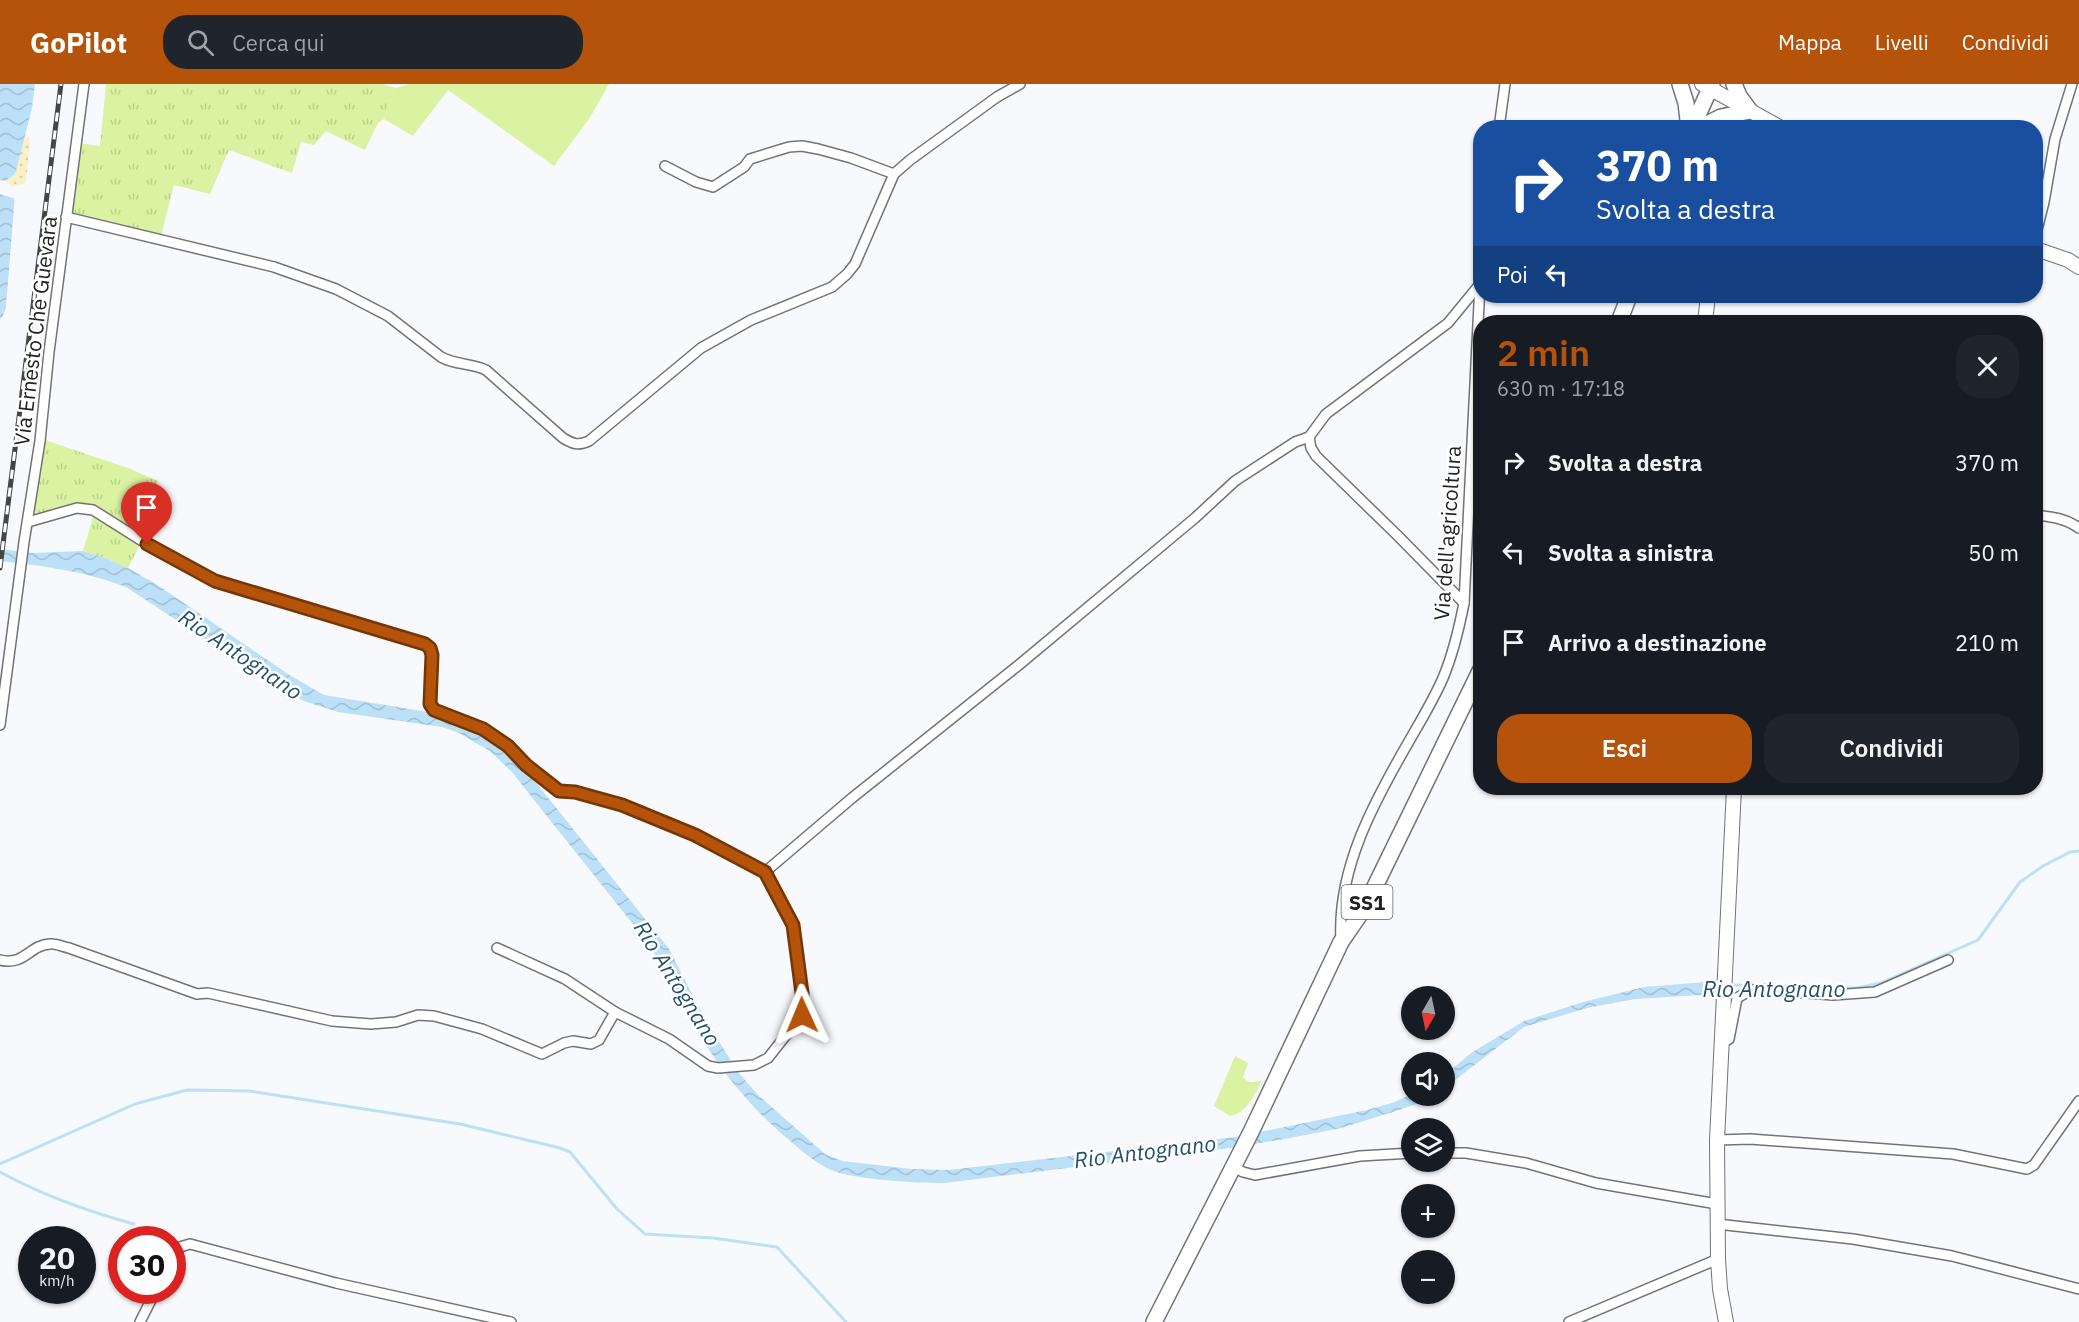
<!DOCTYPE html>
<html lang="it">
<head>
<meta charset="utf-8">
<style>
	:root { --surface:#171b24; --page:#20242c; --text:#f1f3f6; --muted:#9ea1a6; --accent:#b45309 }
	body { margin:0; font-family:"IBM Plex Sans",sans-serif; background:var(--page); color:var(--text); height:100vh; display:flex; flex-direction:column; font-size:22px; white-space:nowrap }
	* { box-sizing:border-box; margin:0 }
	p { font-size:20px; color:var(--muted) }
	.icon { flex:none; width:33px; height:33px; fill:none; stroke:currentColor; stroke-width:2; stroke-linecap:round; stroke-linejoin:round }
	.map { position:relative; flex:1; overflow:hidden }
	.drawer { position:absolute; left:1473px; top:231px; width:570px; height:480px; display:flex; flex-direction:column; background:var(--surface); border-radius:24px; box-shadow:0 2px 4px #0004 }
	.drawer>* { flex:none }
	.hud { position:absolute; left:1473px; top:36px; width:570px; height:183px; border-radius:24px; box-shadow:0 2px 4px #0004; background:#1a4fa0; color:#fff; overflow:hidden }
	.needle { width:39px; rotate:189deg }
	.controls { position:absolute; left:1401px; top:902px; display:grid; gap:12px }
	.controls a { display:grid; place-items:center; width:54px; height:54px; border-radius:50%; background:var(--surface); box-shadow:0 2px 4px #0004; font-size:30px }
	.speed { position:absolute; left:18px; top:1142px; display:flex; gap:12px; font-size:30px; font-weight:700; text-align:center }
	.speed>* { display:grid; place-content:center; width:78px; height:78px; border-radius:50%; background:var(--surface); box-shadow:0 2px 4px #0004; line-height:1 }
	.speed small { font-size:15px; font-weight:400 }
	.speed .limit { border:9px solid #d22; background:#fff; color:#111 }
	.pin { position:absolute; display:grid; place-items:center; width:51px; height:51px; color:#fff; margin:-62px -26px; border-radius:50% 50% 50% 0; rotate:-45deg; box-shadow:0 0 6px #0007 }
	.pin .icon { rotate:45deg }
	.me { position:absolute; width:66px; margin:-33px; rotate:359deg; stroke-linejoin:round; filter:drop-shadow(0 0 4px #0008) }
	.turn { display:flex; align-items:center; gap:21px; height:126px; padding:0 24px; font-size:27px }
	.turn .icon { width:78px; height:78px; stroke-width:2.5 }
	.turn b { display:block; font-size:42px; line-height:51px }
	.then { display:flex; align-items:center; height:57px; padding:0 24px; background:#0003; gap:12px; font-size:22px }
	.round { display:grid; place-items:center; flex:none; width:63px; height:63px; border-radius:24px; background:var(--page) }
	.head { display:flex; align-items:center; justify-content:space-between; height:102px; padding:0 24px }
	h1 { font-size:36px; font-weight:600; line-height:45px; color:var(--accent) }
	.action { display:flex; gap:12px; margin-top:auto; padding:12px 24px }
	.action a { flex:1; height:69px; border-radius:24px; background:var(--accent); color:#fff; font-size:24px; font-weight:600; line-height:69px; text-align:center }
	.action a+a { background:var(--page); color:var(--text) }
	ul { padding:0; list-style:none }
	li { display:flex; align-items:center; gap:18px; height:90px; padding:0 24px }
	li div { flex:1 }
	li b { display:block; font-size:22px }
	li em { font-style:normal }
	header { display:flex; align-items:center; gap:36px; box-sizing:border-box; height:84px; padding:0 30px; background:var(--accent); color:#fff }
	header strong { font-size:28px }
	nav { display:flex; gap:33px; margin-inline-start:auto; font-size:21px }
	.search { width:420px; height:54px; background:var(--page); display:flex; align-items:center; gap:15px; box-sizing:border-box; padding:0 21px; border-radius:24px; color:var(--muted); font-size:22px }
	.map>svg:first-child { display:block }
	.grass { fill:#dbf2a2 }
	.sand { fill:url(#sand-dots) }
	.park { fill:url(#park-tufts) }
	.water { fill:url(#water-waves) }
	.pier { fill:#f8f9fd }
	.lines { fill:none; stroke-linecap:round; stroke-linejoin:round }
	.stream { stroke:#bbe0f7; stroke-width:3 }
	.street-casing { stroke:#727377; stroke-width:12 }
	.secondary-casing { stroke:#727377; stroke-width:16 }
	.primary-casing { stroke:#727377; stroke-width:18 }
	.street { stroke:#fff; stroke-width:9 }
	.secondary { stroke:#fff; stroke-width:14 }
	.primary { stroke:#fff; stroke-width:15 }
	.rail-casing { stroke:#444547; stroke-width:5 }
	.rail { stroke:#fff; stroke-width:3; stroke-dasharray:9; stroke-linecap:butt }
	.route-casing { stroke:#753606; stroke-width:15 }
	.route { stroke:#b45309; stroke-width:10 }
	.labels { text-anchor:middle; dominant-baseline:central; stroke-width:5; stroke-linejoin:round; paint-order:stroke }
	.shield { fill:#fff; stroke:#646465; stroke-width:1.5 }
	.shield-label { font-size:20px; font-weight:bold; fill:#212223 }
	.street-label { font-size:21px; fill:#212223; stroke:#fff }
	.water-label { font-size:22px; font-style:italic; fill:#255069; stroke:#fff }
</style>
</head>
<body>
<header>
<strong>GoPilot</strong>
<div class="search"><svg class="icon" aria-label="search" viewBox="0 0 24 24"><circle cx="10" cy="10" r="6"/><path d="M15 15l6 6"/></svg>Cerca qui</div>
<nav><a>Mappa</a><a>Livelli</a><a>Condividi</a></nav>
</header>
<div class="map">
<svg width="2079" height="1238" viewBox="0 0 2079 1238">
	<defs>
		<pattern id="sand-dots" width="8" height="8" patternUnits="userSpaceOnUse" patternTransform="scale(1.5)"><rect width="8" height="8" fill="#f9f0ca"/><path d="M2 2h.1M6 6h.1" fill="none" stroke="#d5cead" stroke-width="1.8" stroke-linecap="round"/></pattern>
		<pattern id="park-tufts" width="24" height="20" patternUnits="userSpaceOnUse" patternTransform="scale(1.5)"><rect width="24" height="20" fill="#dbf2a2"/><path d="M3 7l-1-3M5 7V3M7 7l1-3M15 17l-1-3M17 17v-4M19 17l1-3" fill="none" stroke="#bccf8b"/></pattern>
		<pattern id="water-waves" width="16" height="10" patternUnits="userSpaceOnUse" patternTransform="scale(1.5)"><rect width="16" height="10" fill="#bbe0f7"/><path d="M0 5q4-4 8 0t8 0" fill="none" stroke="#a0c0d3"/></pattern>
	</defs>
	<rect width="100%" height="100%" fill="#f8f9fd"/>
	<!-- grass -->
	<g class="grass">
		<path d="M409,0H609L589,35L554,82L448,6L413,52L384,35L396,4Z"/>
		<path d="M1235,972L1248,979L1243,993C1249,1000 1252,998 1260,997L1261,999C1254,1012 1245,1030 1230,1032L1214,1022Z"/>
	</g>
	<!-- sand -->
	<path class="sand" d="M24,52L29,53L30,58L26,98L24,100L12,103L5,97L15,90Z"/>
	<!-- park -->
	<g class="park">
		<path d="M106,0H382L396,4L384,35L378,39L365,66L326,47L314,61L301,58L292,89L229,66L210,110L174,101L161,152L70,130L79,59L100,62Z"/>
		<path d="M45,356L128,384L158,397L141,448L121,439L93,423L38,431L34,429Z"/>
		<path d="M94,430L141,459L128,484L105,474L83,467Z"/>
	</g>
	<!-- water -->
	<g class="water">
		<path d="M0,0H35L32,24L17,83L15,90L5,97L0,96Z"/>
		<path d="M0,110L13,114L15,117L6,224L3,233L0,235Z"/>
		<path d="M0,465L31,469L83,467L105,474L128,484L156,500L291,592L324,611L428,628L480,646L514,671L669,865L705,935L738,988L758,1011L825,1070L842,1077L912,1085L948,1086L1236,1053L1367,1026L1395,1018L1411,1010L1431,1011L1416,1020L1396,1027L1341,1044L1290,1054L1231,1064L945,1099C918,1099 855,1096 831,1086C816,1079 803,1068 790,1057C750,1023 720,987 694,941C677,911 664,881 644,854L511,687L490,667L457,648L442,643L338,628L304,617L282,606L126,503C84,487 45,482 0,477Z"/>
		<path d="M1718,897L1716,910L1635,915L1587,924L1524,943L1459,993L1445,1003V991L1471,969L1524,937L1583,918L1644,903Z"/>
	</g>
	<!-- pier -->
	<path class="pier" d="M15,111L18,117L9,224L6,235L0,238L6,224Z"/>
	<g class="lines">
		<!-- stream -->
		<g class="stream">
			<path d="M1730,901L1857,904L1881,899L1978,856L2020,798L2043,782L2070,768L2079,767"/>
			<path d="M0,1080L135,1020L187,1006L249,1007L460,1040L560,1064L570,1068L617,1125L645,1150L713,1154L777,1163L846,1238"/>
			<path d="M0,1088C42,1111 87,1127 134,1140"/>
		</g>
		<!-- street casing -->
		<g class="street-casing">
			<g id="street">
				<path d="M1499,44L1505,0"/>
				<path d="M665,82L696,98L713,103L744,83L750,75L789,63L802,62L818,65L851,74L894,90"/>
				<path d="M66,133L274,183L336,205L388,232L441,273C455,281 472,279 486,286L563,354C573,360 578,362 589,357L701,264L751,236L832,203L847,190L855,180L894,90L910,76L997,13L1020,0"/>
				<path d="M2036,150L2044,118L2055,55L2072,0"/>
				<path d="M1309,353L1311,364L1316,372L1398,452L1464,519"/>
				<path d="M2036,431C2052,433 2065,434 2079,444"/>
				<path d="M28,438L77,424L93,426L147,460L215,497L425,560L430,564L432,571L430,620L434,626L483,645L509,662L526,681L559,707L575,708L622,721L695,751L765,788L793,841L802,909V931L768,974L754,981L718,984L708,982L669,955L615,928L565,895L497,864"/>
				<path d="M0,641L24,458L40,357L49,268L84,0"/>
				<path d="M765,788L852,714L1020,580L1195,434L1235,397L1295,358L1309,353L1326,330L1448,239L1480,200"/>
				<path d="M1341,856C1337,785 1374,718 1408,659C1420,638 1433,617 1443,594C1453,570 1459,545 1464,519L1480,200"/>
				<path d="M0,876C25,882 29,861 50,860C55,859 63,863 69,864L197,910L208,909L332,937L371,940L396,938L418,931L434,932L482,945L542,970L564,959L573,957L591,960L599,956L615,928"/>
				<path d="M1721,960L1729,955L1737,914L1749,907L1757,905L1833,911L1875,908L1948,876"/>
				<path d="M1717,1056L1750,1055L1953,1070L2027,1085L2034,1081L2079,1017"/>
				<path d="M1444,1069H1466L1526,1079L1596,1099L1717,1120"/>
				<path d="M1232,1082L1243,1088L1255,1091L1360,1072L1412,1069"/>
				<path d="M1717,1140L1853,1155L1952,1172L2079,1205"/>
				<path d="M172,1175L180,1163L190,1160L336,1199L511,1238"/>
				<path d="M140,1238L156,1206"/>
				<path d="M1569,1238L1718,1175"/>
			</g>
		</g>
		<!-- secondary casing -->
		<g class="secondary-casing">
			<g id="secondary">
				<path d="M1702,0L1781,44"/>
				<path d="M2036,165L2068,176L2079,183"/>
				<path d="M1705,238L1708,212"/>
				<path d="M1726,1238L1720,1205L1718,1175L1717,1056L1734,704"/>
			</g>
		</g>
		<!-- primary casing -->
		<g class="primary-casing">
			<g id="primary">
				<path d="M1680,0L1686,19L1689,44"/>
				<path d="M1692,44L1712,0"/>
				<path d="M1699,44L1721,33L1750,27L1739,12L1734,0"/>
				<path d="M1619,238L1629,212"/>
				<path d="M1154,1238L1251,1048L1341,858L1365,823L1480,587"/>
			</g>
		</g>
		<!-- street -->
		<use href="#street" class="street"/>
		<!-- secondary -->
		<use href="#secondary" class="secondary"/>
		<!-- primary -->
		<use href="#primary" class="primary"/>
		<!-- rail casing -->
		<g class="rail-casing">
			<path id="rail" d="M0,484L61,0"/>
		</g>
		<!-- rail -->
		<use href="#rail" class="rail"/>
	</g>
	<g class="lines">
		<!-- route casing -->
		<g class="route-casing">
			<path id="route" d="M147,460L215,497L425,560L430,564L432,571L430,620L434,626L483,645L508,662L526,681L559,707L575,708L622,721L695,751L765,788L793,841L802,909V931"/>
		</g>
		<!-- route -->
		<use href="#route" class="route"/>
	</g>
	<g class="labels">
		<!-- shield labels -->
		<rect class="shield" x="1341.5" y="801" width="51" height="34" rx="4.5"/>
		<g class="shield-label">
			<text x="1367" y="818">SS1</text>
		</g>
		<!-- street labels -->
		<g class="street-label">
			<text transform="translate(35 247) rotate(-83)">Via Ernesto Che Guevara</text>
			<text transform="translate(1447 449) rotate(-86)">Via dell'agricoltura</text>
		</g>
		<!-- water labels -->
		<g class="water-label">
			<text transform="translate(241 570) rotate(34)">Rio Antognano</text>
			<text transform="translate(678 899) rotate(58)">Rio Antognano</text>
			<text x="1774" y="904">Rio Antognano</text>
			<text transform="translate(1145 1067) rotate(-7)">Rio Antognano</text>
		</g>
	</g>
</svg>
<div class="controls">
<a><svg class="needle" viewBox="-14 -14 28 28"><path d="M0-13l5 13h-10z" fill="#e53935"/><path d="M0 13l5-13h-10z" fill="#9ea1a6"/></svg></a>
<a><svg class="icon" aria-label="sound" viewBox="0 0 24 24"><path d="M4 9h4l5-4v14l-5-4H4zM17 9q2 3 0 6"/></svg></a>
<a><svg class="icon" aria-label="layers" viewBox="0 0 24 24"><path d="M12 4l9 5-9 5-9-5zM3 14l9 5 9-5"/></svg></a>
<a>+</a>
<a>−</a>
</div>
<div class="speed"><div>20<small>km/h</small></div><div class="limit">30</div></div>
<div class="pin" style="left:147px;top:460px;background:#d93025"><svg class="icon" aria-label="arrive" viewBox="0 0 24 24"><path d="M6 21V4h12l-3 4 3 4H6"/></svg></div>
<svg class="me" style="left:802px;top:931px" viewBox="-20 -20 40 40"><path d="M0-17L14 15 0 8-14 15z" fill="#b45309" stroke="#fff" stroke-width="4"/></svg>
<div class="hud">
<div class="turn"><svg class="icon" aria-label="right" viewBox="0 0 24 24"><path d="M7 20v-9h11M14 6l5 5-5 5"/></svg><div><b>370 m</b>Svolta a destra</div></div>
<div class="then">Poi<svg class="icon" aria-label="left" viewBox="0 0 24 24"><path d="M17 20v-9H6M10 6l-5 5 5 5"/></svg></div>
</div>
<section class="drawer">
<div class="head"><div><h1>2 min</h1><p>630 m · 17:18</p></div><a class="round"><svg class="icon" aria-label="close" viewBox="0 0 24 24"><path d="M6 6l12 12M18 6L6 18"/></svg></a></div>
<ul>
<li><svg class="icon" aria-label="right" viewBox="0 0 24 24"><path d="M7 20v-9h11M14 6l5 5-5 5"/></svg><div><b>Svolta a destra</b></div><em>370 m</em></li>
<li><svg class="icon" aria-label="left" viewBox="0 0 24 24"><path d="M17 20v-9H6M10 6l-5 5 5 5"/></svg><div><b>Svolta a sinistra</b></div><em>50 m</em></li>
<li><svg class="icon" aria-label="arrive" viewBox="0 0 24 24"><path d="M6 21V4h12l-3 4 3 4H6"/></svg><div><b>Arrivo a destinazione</b></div><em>210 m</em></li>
</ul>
<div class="action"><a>Esci</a><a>Condividi</a></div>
</section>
</div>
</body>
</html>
